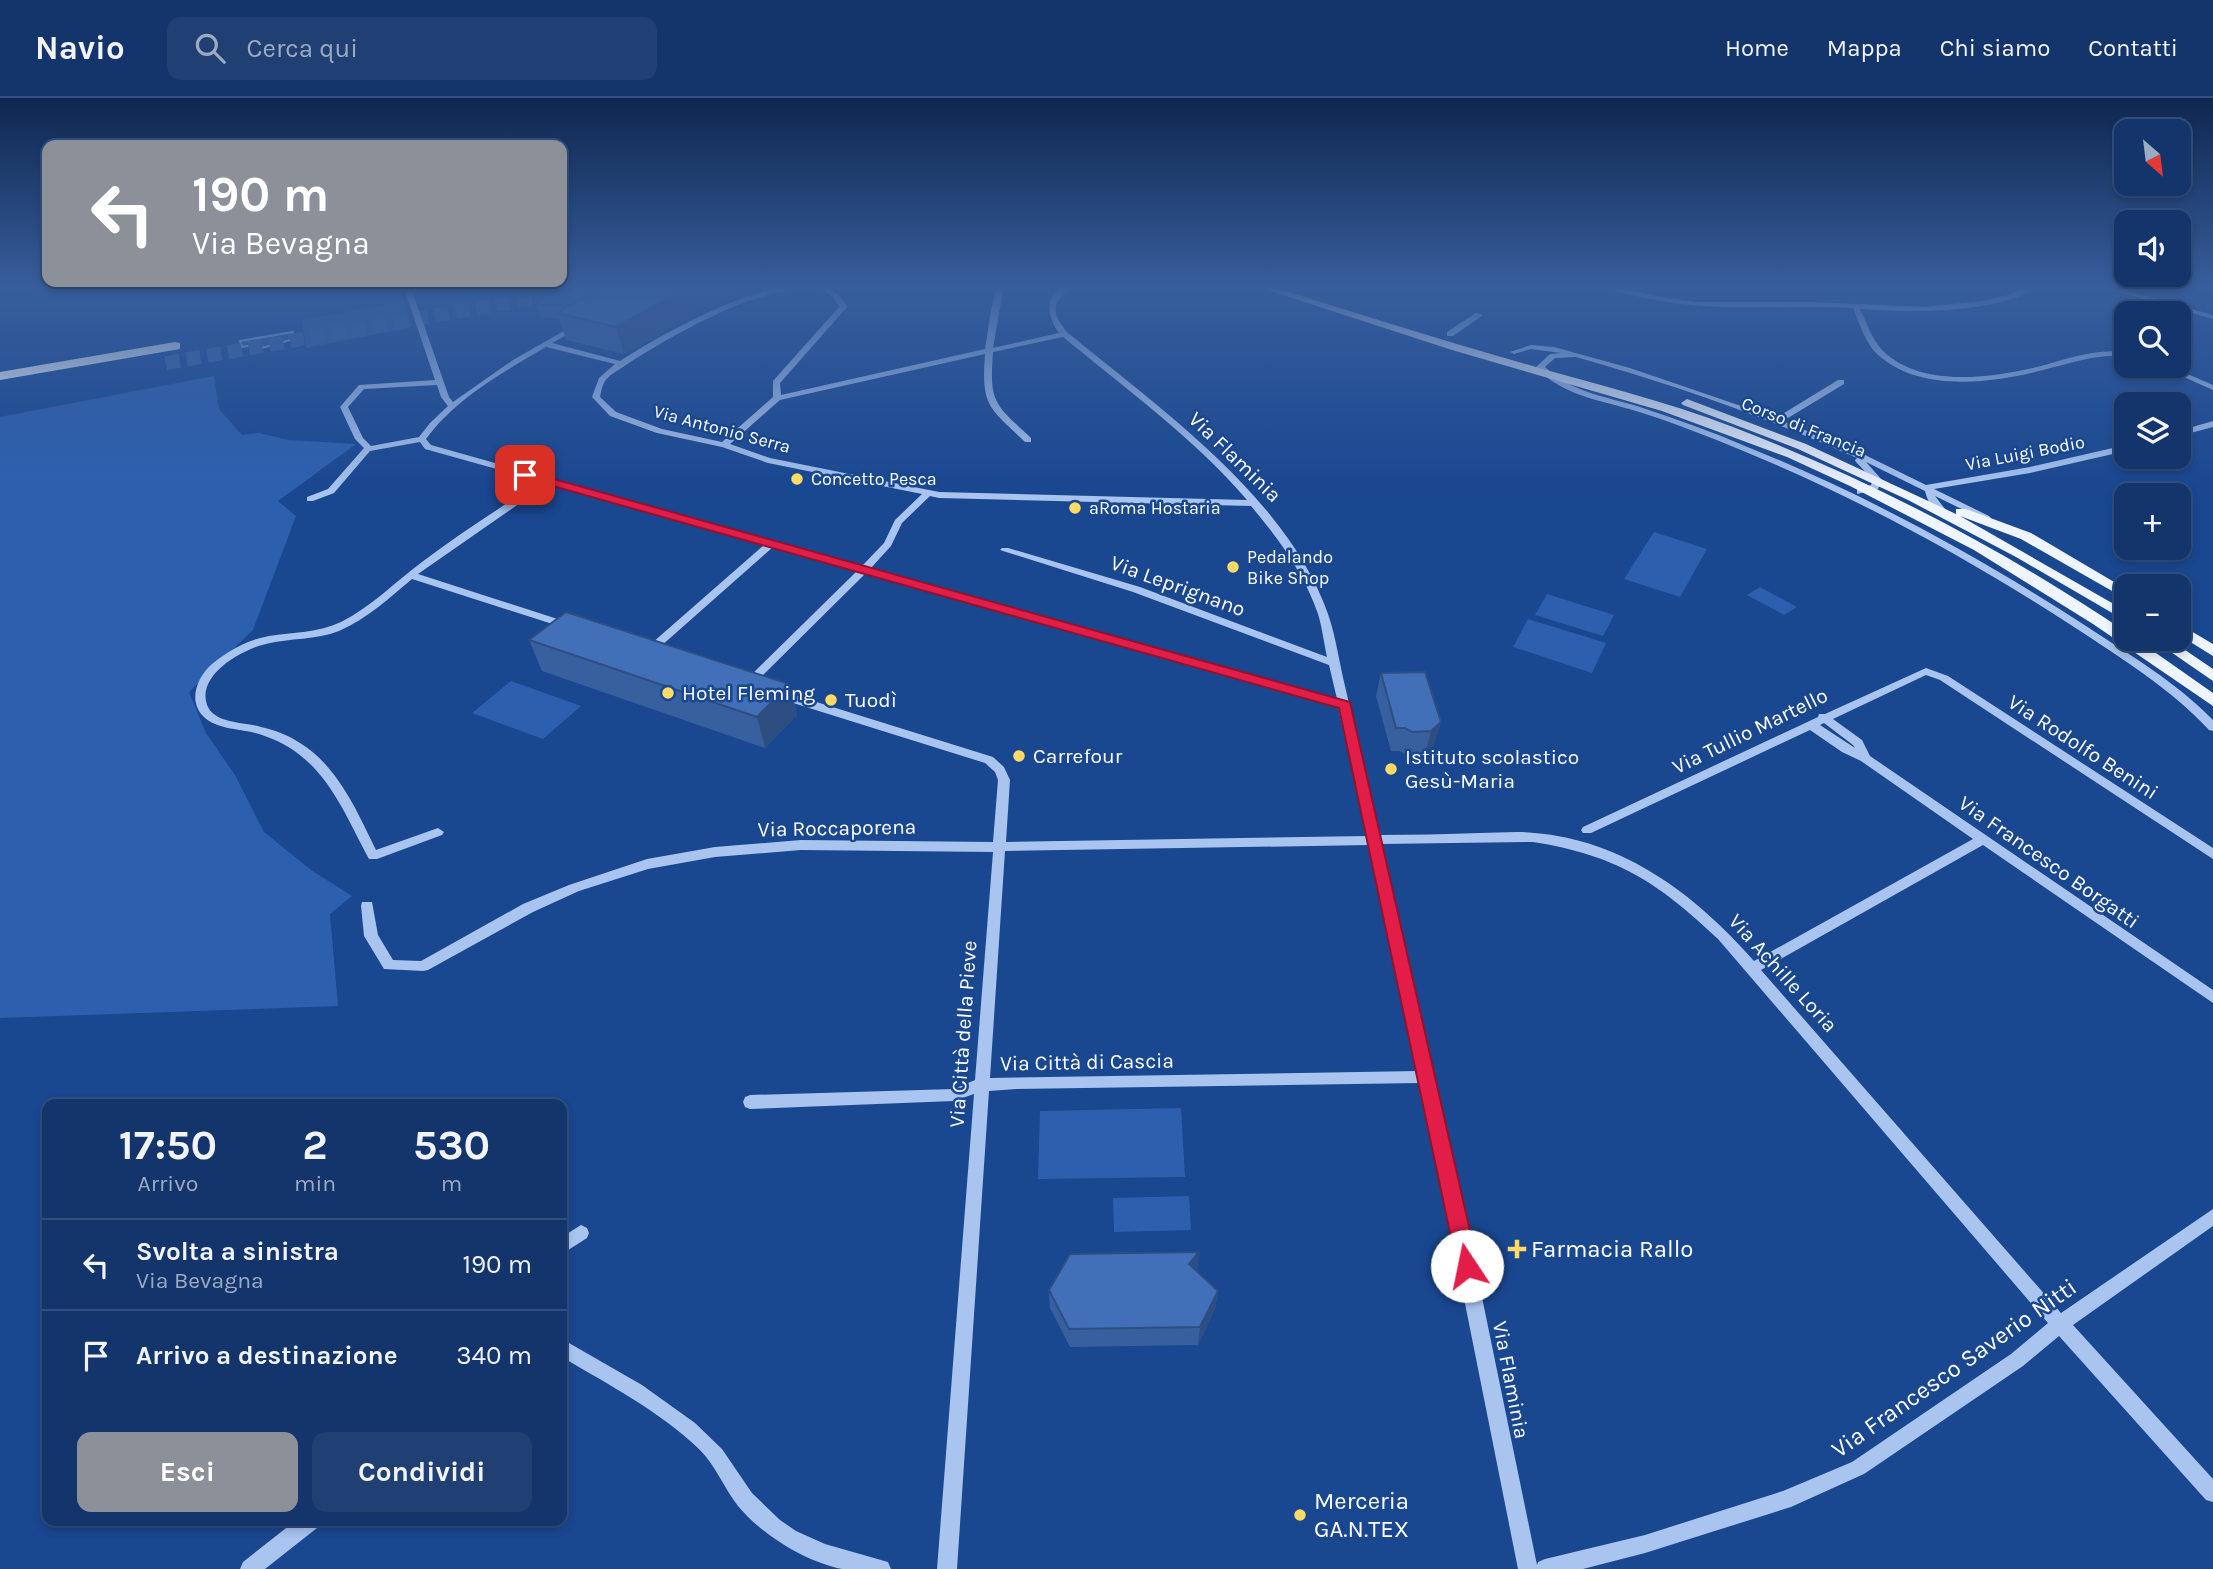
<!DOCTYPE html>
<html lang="it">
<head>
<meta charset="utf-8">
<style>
	:root { --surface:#13356c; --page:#204074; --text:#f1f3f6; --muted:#9dabc2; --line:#32507f; --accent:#8c9099 }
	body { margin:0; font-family:Karla,sans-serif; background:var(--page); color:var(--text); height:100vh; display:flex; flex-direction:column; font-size:26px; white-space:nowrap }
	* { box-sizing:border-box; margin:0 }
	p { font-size:23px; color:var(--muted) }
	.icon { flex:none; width:38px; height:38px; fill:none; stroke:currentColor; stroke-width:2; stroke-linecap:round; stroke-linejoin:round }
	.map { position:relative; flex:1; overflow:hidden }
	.drawer { position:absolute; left:42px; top:1001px; width:525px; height:427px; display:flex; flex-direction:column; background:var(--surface); border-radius:14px; box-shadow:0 4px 10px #0003,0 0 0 2px var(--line) }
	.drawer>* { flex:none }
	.guide { position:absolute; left:42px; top:42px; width:525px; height:147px; border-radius:14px; box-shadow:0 4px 10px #0003,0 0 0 2px var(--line); background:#8c9099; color:#fff; overflow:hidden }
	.needle { width:46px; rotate:152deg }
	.buttons { position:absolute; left:2114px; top:21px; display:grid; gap:14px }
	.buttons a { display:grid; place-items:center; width:77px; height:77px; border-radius:14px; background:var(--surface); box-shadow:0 4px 10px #0003,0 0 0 2px var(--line); font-size:35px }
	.pin { position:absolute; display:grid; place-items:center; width:60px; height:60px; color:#fff; margin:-30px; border-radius:14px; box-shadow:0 4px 10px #0006 }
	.me { position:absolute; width:77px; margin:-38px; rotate:349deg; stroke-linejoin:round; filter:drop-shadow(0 0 5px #0008) }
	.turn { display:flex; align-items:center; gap:24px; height:147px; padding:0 35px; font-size:32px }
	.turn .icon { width:91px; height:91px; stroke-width:2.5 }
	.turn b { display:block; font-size:49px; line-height:60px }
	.eta { display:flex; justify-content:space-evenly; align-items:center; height:119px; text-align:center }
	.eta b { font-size:42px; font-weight:700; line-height:49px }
	.primary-button { display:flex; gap:14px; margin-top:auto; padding:14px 35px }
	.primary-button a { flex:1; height:80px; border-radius:14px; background:var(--accent); color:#fff; font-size:28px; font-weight:700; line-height:80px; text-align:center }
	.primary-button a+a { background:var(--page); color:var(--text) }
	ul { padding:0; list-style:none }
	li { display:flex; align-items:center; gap:21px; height:91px; padding:0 35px; border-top:2px solid var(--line) }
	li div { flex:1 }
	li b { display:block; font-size:26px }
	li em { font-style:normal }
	header { display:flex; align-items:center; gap:42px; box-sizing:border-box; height:98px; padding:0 35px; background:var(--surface); border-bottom:2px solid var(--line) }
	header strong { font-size:33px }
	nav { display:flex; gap:38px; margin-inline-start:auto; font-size:24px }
	.search { width:490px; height:63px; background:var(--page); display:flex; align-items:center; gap:18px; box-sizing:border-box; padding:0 24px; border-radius:14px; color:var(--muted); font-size:26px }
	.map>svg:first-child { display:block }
	.green { fill:#2c60ae }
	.water { fill:#35568c; stroke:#9abef1; stroke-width:2 }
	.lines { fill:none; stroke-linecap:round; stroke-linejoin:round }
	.highway-tunnel { stroke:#3c63a1; stroke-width:14; stroke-dasharray:14 7; stroke-linecap:butt }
	.minor { fill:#a8c4ef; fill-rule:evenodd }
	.major { fill:#eff5ff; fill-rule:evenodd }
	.highway { fill:#fff; fill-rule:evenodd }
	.wall { fill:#39609e }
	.shaded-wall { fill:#2e4e81 }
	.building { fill:#4270b8; stroke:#2e4e81; stroke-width:2 }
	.route { fill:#e11d48; stroke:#92132f; stroke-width:2 }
	.poi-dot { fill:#ffdb65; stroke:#194790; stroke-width:2.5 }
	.labels { text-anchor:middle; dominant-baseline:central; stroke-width:5; stroke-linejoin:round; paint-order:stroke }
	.far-street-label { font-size:18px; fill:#fff; stroke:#194790 }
	.far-poi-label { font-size:18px; fill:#fff; stroke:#194790; text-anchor:start }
	.street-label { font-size:21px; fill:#fff; stroke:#194790 }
	.poi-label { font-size:21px; fill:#fff; stroke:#194790; text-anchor:start }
	.near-poi-label { font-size:24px; fill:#fff; stroke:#194790; text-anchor:start }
	.near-street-label { font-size:24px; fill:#fff; stroke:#194790 }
</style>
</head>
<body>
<header>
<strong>Navio</strong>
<div class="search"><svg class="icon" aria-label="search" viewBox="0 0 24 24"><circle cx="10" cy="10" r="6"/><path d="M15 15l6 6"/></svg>Cerca qui</div>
<nav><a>Home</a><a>Mappa</a><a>Chi siamo</a><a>Contatti</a></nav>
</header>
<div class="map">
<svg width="2213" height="1471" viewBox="0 0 2213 1471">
	<rect width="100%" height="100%" fill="#194790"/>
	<!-- green -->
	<g class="green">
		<path d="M404,203L412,229L306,250L302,222Z"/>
		<path d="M214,278L219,311L242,337L259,335L288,342L356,346L278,403L296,418L253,532L189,594L206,635L235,677L264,734L311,772L352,798L330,816L338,908L0,920V319Z"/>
		<path d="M1654,434L1707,451L1680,499L1624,481Z"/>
		<path d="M1760,489L1797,509L1784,517L1747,497Z"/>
		<path d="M1547,496L1614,517L1603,538L1535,517Z"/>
		<path d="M1528,521L1606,545L1592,575L1513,549Z"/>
		<path d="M511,583L581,608L543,641L472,615Z"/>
		<path d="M1181,1010L1185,1079L1038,1081L1040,1013Z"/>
		<path d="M1189,1098L1191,1132L1114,1134L1113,1100Z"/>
	</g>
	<!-- water -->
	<path class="water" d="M293,234L294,241L262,250L259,247L261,246L242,249L240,243Z"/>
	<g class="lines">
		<!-- highway-tunnel -->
		<path class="highway-tunnel" d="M166,265L609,187"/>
		<!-- minor -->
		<g class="minor">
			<path d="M403,187H410L449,299L453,304L513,262L576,226H579V230L552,245L620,263C658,238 819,144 847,209L780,285L781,297L985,251L991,212L997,187H1004L993,250L1059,235C1044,215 1045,187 1075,187C1055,204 1047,209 1067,234C1159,310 1287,399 1328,516C1336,539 1339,564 1345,588C1356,636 1367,687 1379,737C1413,737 1447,736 1480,735C1498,735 1516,733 1534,735C1624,742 1696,797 1754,863L1973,741L1861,663L1842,654L1810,632L1591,735H1583L1581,732L1583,729L1818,619L1819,616H1825L1926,570L1948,578L2213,750V761L1940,582L1926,577L1833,621L1862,642L1870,658L2213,892V905L1983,747L1761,872L2061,1215L2213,1111V1128L2073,1227L2213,1381V1404L2206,1402L2059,1238L2023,1268L1864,1376L1791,1409L1645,1455L1583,1471H1518L1421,985L1016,991L989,993L957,1471H937L974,996L954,1003L750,1011L745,1009L743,1004L745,999L750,997L954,991L975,982L993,754L801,752L715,759L648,771L579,793L533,814L428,872L423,873L384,871L364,838L361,808L362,804H372L378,837L393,862L421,863L523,806L569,787L647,761L715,749L801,742L993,744L998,682L995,674L985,665L774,599L773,596L774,593L778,592L993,659L1004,669L1010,682L1006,744L1367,738L1338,609L866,475L752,588H744L743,586L744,584L857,473L773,449L652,556H644L643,554L644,552L765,446L549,385L418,476L573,526V530H565L412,481C389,500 367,521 339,533C316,542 290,540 266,546C242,551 194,578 208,609C216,626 246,624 261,629C275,632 288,637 300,645C337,667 358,715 376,752L438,730L444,734L442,737L377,761H369C341,709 323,657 262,637C243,630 216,633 202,617C188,601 198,578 212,566C229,552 247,542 269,538C293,534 318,535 341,524C371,509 395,484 422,464C460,435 501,410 540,383L425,351L420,344L370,353L334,395L313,403H307V399L328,391L364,350L355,341L340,309L359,287L435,282ZM798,191C815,190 832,191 839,209L773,283V299L722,344L662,331L616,314L600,299C601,293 602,288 605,283C610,276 619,272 626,267C673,237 742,197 798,191ZM1063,239C1125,290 1194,340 1247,402L939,394L770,360L730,346L780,302L985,256C981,309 989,309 1025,344H1031V340C995,306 989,306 993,254ZM546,249L615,266L599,280L592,299L610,318L657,335L722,349L768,365L922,396L895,422L884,445L862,468L431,347L426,341C455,301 503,274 546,249ZM437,287L441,299L448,308L430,325L419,339L371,348L363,340L348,309L364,291ZM930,398L939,400L1251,408C1278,440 1304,475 1318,516C1322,529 1324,545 1327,559L1140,489L1008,450H1002L1000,452L1133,494L1329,567L1337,601L871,470L891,448L902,425ZM1824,625L1853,647L1855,650L1820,627ZM1533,744C1616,757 1658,784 1718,841L2048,1225L2011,1256L1852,1364L1783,1393L1645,1437L1545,1461L1538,1464L1537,1467L1454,1063L1381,746ZM1369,747L1418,973L990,980L1005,753Z"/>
			<path d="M1293,187H1301L1296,190H1293Z"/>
			<path d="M1599,187H1610L1655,198L1695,204H1810L1925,209L1983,203L2008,197L2031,187H2040C1999,217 1910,214 1860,211C1867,225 1872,242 1883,253C1922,290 1990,280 2037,269C2067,261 2095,250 2126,254V258C2096,256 2071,265 2043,272C1992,285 1921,295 1878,257C1865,245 1860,226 1853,210C1780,206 1707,216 1636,198C1624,195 1610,193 1599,187Z"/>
			<path d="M2095,187H2106L2213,217V221Z"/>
			<path d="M1476,215L1483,217L1453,238H1447V234Z"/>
			<path d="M1531,247L1554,249L1630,270L1776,320L1838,282H1844V286L1783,323L1863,356L1926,387L2030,369L2126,347V353L2030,375L1934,391L1989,418L1991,420L1986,423L1935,398L1945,411L1940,414C1931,411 1927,401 1925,393L1866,364L1882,382L1878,391L1857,396V392L1871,387L1873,382L1856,364L1855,362L1857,360C1766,319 1672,286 1576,259L1555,260L1545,269C1573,296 1611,299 1646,311C1679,322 1713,334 1745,348C1865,396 1978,458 2086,528C2130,557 2176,584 2213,622V633L2209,632C2170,590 2121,560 2074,529C1968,460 1858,400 1741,352C1707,338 1672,324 1636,313C1601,302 1562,298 1536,269L1550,256L1561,255L1531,251L1514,256L1510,254Z"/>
			<path d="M2159,268H2169L2213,287V292Z"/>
			<path d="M2213,323V329L2179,338V333Z"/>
			<path d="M581,1127L587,1130L589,1135L587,1140L562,1156V1139Z"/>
			<path d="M562,1241L642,1287L695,1325L722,1351L752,1395L780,1422L796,1433L825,1446L888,1464L891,1471C875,1471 857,1471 842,1471C806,1464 762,1437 738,1408C724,1390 716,1368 699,1351C659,1313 609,1287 562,1259Z"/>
			<path d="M295,1423H319L317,1430L265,1471H240L243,1464Z"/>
		</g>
		<!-- major -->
		<g class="major">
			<path d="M1252,187H1267C1349,213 1432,239 1515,263C1587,284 1662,302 1733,329C1871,382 2003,451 2126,534V541H2136L2213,595V608L2093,526L1974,452L1850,388L1787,359L1662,313L1452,252Z"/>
			<path d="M1687,301L1806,346L1956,416V411H1966L2031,435L2126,491V501L2021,441L1960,418L2126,513V523L2016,459L1908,402L1798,351L1683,307L1681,305Z"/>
			<path d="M2179,526L2213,546V558L2179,537Z"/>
			<path d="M2152,541H2169L2213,571V583Z"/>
		</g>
		<!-- highway -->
		<path class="highway" d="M175,244L180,245V251L0,282V274Z"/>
	</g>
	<!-- wall -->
	<g class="wall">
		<path d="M539,187H744L746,196L696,215L624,256L566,242L559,220L541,221L536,207L543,197Z"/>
		<path d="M529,542L789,586L797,617L765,650L542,573Z"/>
		<path d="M1425,574L1434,647L1425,656L1406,657L1400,653H1391L1376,598L1381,575Z"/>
		<path d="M1199,1154L1197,1173L1218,1193L1215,1211L1198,1247L1070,1249L1050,1210L1049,1192Z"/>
	</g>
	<!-- shaded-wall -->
	<g class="shaded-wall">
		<path d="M694,187H744L746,196L696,215L624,256L616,229Z"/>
		<path d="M789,586L797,617L765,650L757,619Z"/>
		<path d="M1441,624L1434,647L1425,656L1431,633Z"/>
		<path d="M1199,1154L1197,1173L1187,1185L1189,1166Z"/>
		<path d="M1218,1193L1215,1211L1198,1247L1200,1229Z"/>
	</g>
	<!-- building -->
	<g class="building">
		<path d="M550,187H604L572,207H536Z"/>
		<path d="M604,187H694L616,229L557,215Z"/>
		<path d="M566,514L789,586L757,619L529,542Z"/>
		<path d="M1425,574L1441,624L1431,633L1412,634L1405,630H1396L1381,575Z"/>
		<path d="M1199,1154L1189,1166L1218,1193L1200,1229L1069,1231L1049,1192L1070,1156Z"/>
	</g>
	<!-- sky -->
	<linearGradient id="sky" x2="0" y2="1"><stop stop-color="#0e274f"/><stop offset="0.48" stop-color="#385e9c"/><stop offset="1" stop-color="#385e9c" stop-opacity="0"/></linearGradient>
	<rect width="2213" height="393" fill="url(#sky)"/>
	<!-- route -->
	<path class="route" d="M521,374H529L1350,604L1478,1168L1475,1176L1467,1179L1460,1176L1457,1168L1339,610L521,379Z"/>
	<!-- markers -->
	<g class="poi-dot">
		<circle cx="797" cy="381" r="7"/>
		<circle cx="1075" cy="410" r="7"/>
		<circle cx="1233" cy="469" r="7"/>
		<circle cx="668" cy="595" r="7"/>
		<circle cx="831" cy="602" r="7"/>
		<circle cx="1019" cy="658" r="7"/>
		<circle cx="1391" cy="671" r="7"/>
		<path d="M1513.5 1140.5h7v7h7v7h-7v7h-7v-7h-7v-7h7z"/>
		<circle cx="1300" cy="1417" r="7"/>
	</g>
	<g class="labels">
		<!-- far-street labels -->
		<g class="far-street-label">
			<text transform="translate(1804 329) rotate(22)">Corso di Francia</text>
			<text transform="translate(722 331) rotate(15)">Via Antonio Serra</text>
			<text transform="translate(2025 355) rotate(-11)">Via Luigi Bodio</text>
		</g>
		<!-- far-poi labels -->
		<g class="far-poi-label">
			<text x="811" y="381">Concetto Pesca</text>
			<text x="1089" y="410">aRoma Hostaria</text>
			<text x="1247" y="459">Pedalando<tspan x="1247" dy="21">Bike Shop</tspan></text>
		</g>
		<!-- street labels -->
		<g class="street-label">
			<text transform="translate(1235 359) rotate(44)">Via Flaminia</text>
			<text transform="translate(1178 488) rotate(20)">Via Leprignano</text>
			<text transform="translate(1750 633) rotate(-26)">Via Tullio Martello</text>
			<text transform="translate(2083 649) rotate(33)">Via Rodolfo Benini</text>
			<text transform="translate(837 730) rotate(-1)">Via Roccaporena</text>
			<text transform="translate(2049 764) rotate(35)">Via Francesco Borgatti</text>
			<text transform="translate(1783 875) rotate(48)">Via Achille Loria</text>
			<text transform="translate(963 936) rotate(-86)">Via Città della Pieve</text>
			<text transform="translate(1087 964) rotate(-1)">Via Città di Cascia</text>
			<text transform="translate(1511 1282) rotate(79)">Via Flaminia</text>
		</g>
		<!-- poi labels -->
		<g class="poi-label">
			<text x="682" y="595">Hotel Fleming</text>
			<text x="845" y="602">Tuodì</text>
			<text x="1033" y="658">Carrefour</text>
			<text x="1405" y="659">Istituto scolastico<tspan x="1405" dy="24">Gesù-Maria</tspan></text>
		</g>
		<!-- near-poi labels -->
		<g class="near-poi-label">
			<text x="1531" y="1151">Farmacia Rallo</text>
			<text x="1314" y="1403">Merceria<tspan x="1314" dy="28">GA.N.TEX</tspan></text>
		</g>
		<!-- near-street labels -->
		<g class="near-street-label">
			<text transform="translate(1954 1270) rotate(-35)">Via Francesco Saverio Nitti</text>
		</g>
	</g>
</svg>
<div class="buttons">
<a><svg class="needle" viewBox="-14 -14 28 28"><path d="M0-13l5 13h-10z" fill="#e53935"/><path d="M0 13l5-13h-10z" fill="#9dabc2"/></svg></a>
<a><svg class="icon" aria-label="sound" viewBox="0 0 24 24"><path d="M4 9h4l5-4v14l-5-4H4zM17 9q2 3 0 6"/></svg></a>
<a><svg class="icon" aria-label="search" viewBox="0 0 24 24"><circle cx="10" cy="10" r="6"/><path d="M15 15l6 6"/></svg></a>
<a><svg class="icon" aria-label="layers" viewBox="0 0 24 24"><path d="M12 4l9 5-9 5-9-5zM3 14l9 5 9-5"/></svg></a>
<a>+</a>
<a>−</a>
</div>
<div class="pin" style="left:525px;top:377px;background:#d93025"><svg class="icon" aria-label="arrive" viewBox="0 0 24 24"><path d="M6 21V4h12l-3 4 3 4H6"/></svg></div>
<svg class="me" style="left:1467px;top:1168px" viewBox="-20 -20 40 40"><circle r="19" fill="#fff"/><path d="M0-13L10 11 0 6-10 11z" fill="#e11d48"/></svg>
<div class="guide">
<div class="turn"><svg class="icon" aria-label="left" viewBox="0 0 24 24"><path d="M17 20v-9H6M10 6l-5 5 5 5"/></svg><div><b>190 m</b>Via Bevagna</div></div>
</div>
<section class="drawer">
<div class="eta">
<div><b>17:50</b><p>Arrivo</p></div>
<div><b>2</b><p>min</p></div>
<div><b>530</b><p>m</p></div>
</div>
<ul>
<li><svg class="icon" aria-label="left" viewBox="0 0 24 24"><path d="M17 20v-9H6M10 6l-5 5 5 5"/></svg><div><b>Svolta a sinistra</b><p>Via Bevagna</p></div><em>190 m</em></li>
<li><svg class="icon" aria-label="arrive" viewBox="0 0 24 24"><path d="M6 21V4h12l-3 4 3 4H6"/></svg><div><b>Arrivo a destinazione</b></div><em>340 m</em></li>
</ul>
<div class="primary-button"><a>Esci</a><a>Condividi</a></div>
</section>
</div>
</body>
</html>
